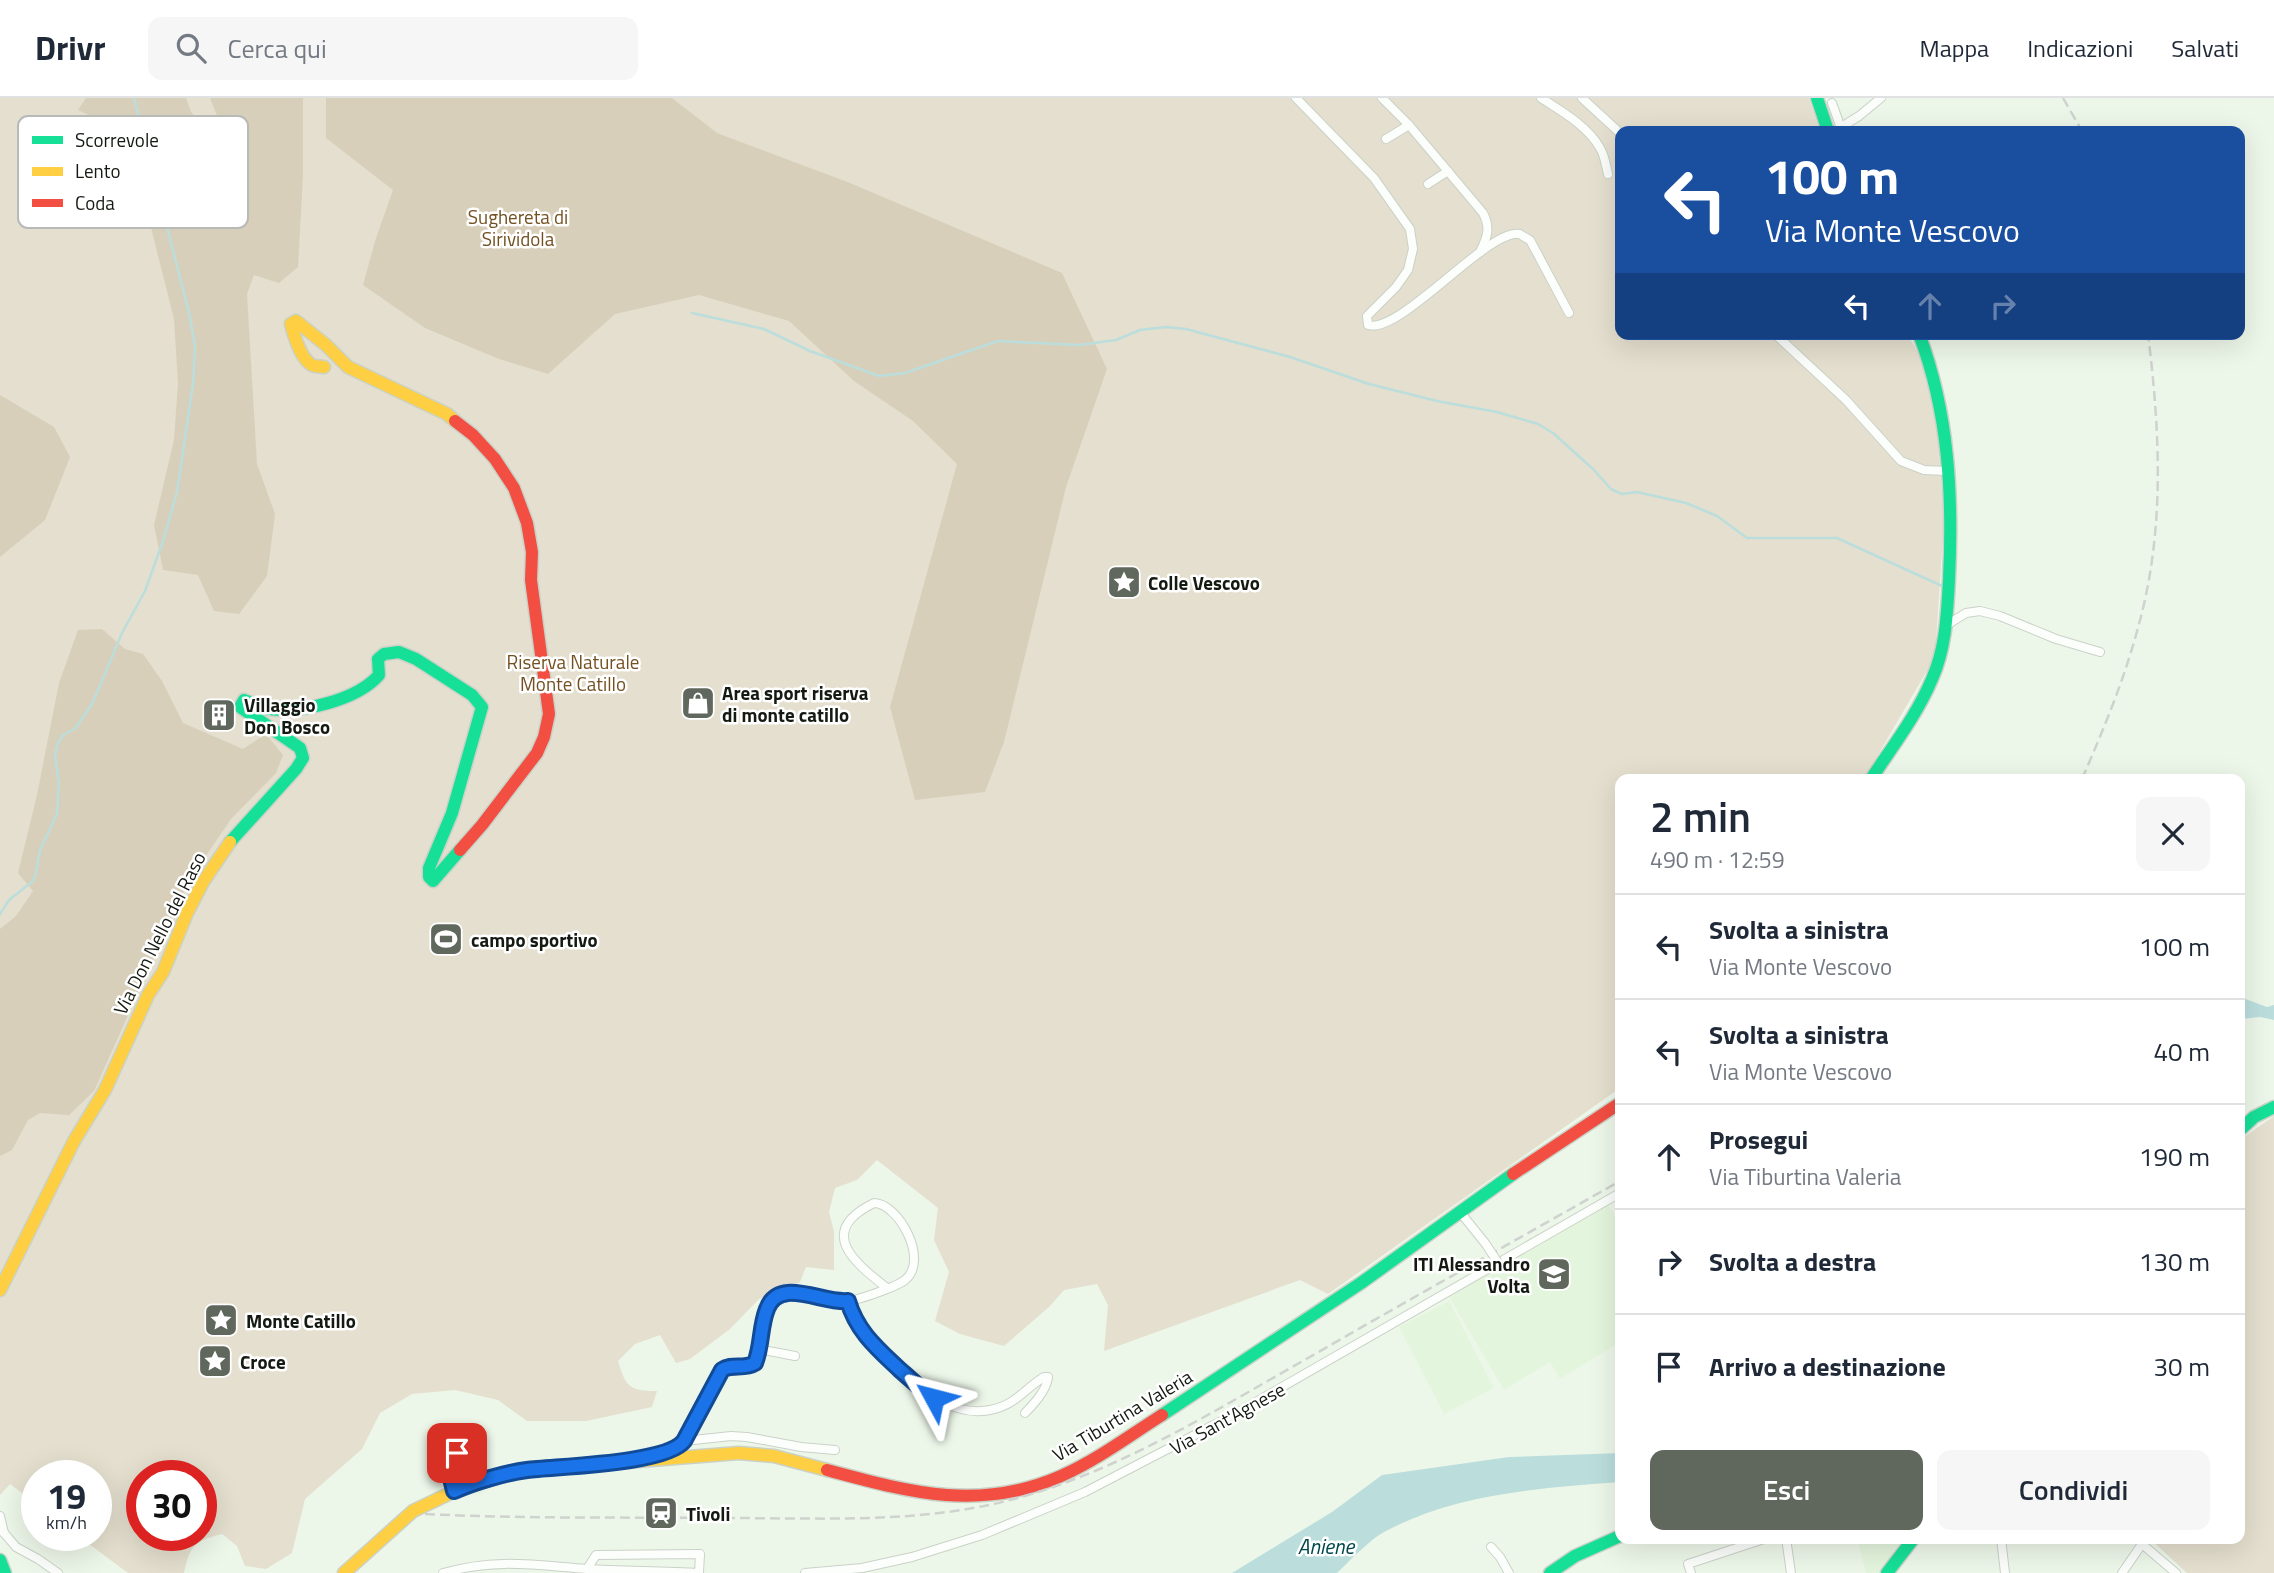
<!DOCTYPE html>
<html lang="it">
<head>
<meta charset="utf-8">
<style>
	:root { --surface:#fff; --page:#f6f6f7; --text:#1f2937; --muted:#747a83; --line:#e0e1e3; --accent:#60675d }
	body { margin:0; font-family:"Titillium Web",sans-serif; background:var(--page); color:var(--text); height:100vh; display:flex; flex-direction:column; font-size:26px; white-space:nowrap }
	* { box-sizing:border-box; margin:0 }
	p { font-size:23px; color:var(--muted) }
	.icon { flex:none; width:38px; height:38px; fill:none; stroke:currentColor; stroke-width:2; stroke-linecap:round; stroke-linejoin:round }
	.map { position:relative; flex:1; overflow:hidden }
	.drawer { position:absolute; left:1615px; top:676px; width:630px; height:770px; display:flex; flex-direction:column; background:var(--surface); border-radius:14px; box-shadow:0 7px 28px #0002 }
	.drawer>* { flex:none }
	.banner { position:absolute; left:1615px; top:28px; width:630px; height:214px; border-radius:14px; box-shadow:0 7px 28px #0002; background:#1a4fa0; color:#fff; overflow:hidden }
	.speed { position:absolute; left:21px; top:1362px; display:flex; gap:14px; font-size:35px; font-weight:700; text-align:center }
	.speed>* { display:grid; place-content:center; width:91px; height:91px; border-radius:50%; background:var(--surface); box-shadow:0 7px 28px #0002; line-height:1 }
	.speed small { font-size:18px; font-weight:400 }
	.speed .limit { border:10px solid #d22; background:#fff; color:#111 }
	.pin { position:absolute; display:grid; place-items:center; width:60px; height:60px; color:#fff; margin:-30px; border-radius:14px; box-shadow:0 4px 10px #0006 }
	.me { position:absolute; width:77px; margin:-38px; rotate:308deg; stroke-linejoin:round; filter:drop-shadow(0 0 5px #0008) }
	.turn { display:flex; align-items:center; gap:24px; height:147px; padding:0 35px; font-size:32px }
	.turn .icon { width:91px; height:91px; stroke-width:2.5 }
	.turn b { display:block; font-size:49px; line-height:60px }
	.lanes { display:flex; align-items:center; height:66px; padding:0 35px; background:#0003; justify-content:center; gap:35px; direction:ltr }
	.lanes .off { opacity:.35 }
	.round { display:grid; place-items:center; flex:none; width:74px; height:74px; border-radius:14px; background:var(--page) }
	.summary { display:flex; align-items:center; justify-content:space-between; height:119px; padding:0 35px }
	h1 { font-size:42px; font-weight:600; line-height:52px }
	.action { display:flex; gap:14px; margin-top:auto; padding:14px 35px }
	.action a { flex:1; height:80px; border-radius:14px; background:var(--accent); color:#fff; font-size:28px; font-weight:600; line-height:80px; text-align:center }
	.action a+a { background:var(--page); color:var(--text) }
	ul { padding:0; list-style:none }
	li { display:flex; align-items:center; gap:21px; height:105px; padding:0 35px; border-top:2px solid var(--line) }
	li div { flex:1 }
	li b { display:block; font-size:26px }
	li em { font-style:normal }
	header { display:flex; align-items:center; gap:42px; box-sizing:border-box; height:98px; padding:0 35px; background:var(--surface); border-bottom:2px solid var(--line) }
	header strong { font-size:33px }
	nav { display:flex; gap:38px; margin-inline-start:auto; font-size:24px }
	.search { width:490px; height:63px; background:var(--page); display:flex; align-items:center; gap:18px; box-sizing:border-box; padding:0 24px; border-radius:14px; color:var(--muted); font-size:26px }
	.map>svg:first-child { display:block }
	.built { fill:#e4f5dd }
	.green { fill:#e4dfce; fill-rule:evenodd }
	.forest { fill:#d8cfba }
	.water { fill:#bbdedc }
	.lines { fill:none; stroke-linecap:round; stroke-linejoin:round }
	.stream { stroke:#bbdedc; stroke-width:2.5 }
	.street-casing { stroke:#cad2c7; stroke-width:10 }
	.fast-casing { stroke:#cad2c7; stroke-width:15 }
	.slow-casing { stroke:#cad2c7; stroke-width:15 }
	.jam-casing { stroke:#cad2c7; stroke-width:15 }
	.street { stroke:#fcfefc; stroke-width:8 }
	.fast { stroke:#16e098; stroke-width:12 }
	.slow { stroke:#ffcf43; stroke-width:12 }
	.jam { stroke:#f24e42; stroke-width:12 }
	.rail { stroke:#cfd2ce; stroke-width:2.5; stroke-dasharray:10 5; stroke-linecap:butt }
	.street-bridge-casing { stroke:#cad2c7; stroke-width:10; stroke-linecap:butt }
	.street-bridge { stroke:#fcfefc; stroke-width:8 }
	.route-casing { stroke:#114b97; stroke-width:18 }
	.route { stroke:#1a73e8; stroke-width:12 }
	.labels { text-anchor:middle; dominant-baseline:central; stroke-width:5; stroke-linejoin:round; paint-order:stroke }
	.park-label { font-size:19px; fill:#735021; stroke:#fff }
	.poi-label { font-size:19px; font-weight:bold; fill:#141a11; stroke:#fff; text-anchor:start }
	.street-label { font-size:19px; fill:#141a11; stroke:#fff }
	.water-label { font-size:21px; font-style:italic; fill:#00474b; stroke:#fff }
	.key { fill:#fff; stroke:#b8bab8; stroke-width:2 }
	.key-label { font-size:19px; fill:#141a11 }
</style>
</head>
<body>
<header>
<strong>Drivr</strong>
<div class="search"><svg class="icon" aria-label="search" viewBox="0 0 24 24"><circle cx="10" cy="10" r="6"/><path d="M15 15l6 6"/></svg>Cerca qui</div>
<nav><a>Mappa</a><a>Indicazioni</a><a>Salvati</a></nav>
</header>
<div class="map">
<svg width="2274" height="1475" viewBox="0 0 2274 1475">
	<rect width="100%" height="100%" fill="#edf7e9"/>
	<!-- built -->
	<g class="built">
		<path d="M1607,1104L1620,1127V1244L1560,1281L1550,1264L1504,1292L1449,1199Z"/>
		<path d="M1449,1203L1494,1290L1444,1316L1399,1229Z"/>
		<path d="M1857,1440H1906L1878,1475H1866Z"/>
	</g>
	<!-- green -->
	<g class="green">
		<path d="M0,0H1809L1820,33H1620V236H1907L1924,264L1937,327L1944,423L1935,559L1864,681H1620V990L1328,1196L1300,1182L1104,1253L1108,1207L1097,1186L1064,1192L1049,1209L1004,1248L960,1236L935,1223L949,1174L934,1142L938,1110L877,1062L857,1082L835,1090L829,1114L834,1134V1172L806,1169L800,1184L759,1201L730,1231L690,1261L676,1265L660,1237L635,1246L618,1263C626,1289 629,1293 657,1293L652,1309L586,1323H527L498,1302L455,1292L412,1296L380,1315L362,1351L305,1401L292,1455L266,1471L245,1468L237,1448L222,1436C195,1443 190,1447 184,1475H128L77,1437H96V1377H37V1406L10,1386L0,1397ZM142,1377H201V1437H142Z"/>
		<path d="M2274,1018V1475H2187L2149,1440H2240V1042Z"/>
	</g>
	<!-- forest -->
	<g class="forest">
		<path d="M86,0H186L191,14L204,29L220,25L210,0H303V77L298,169L279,185L254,177L247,196L257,366L275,416L267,478L239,516L214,513L198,477L163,472L154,427L174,342L178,285L174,221L140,86L114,29L78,12Z"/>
		<path d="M326,0H672L717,35L850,85L1062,175L1107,271L1066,389L1004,644L985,694L915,702L890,609L957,366L913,323L854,283L789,223L699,197L615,216L548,276L499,261L425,230L363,187L376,140L393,92L326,40Z"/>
		<path d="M0,297L54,329L70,359L45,422L0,459Z"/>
		<path d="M102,531L125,551L143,556L162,583L183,625L243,651L266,636L283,657L276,675L231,721L188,784L94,993L69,1017L40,1015L28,1022L12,1052L0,1058V831L16,818L33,793L18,775L37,697L59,585L78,532Z"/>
	</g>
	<!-- water -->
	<g class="water">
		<path d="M2240,899L2267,909L2274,907V922L2260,919L2240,921Z"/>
		<path d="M1620,1355V1384C1542,1390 1457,1395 1386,1433C1370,1441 1351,1462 1337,1475H1232L1332,1414L1382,1377L1509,1359Z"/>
	</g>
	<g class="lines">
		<!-- stream -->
		<g class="stream">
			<path d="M692,215L764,231L810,253L879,278L905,275L998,243L1080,247L1116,242L1140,232L1166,229L1186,231L1290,259L1369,286L1437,303L1497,314L1538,326L1553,335L1593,371L1611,391L1622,396L1637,394L1686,405L1717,418L1747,440H1837L1942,488"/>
			<path d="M0,816L9,802L33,783L36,775L40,752L57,716L59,685L55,657L58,645L63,637L75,631L93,604L122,535L145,493L163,443L177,394L193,286L195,249L190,219L134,0"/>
		</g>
		<!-- street casing -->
		<g class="street-casing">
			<g id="street">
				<path d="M1296,0L1374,80L1410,131L1413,151L1408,172L1396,189L1367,218L1368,227C1400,237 1489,129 1520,136C1521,137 1528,141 1530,142L1569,215"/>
				<path d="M1382,0L1409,27L1483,115C1491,130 1487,140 1480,154"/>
				<path d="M1541,0C1561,13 1588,28 1600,50C1605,58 1606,68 1608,76"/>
				<path d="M1582,0L1620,35"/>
				<path d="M1832,5L1841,30"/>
				<path d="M1835,33L1859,18L1881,0"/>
				<path d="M1386,41L1409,27"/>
				<path d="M1428,86L1448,73"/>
				<path d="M1775,236L1846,302L1901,363L1924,372L1947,373"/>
				<path d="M1945,528L1966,515L1980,513L2000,518L2056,541L2100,554"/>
				<path d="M1460,1114L1485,1145"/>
				<path d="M847,1203C857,1233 877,1251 900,1271C925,1294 953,1319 990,1312C1016,1307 1024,1291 1044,1279H1048C1047,1292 1034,1306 1025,1315"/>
				<path d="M758,1251L795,1258"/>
				<path d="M684,1343L731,1338L747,1339L801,1349L835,1352"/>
				<path d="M651,1357L672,1352L681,1347L722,1272C732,1265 744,1272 755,1265C762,1247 759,1211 775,1199C794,1185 823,1205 844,1204C856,1203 896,1189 905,1182C930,1162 898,1105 874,1105C817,1133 852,1163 887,1190"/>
				<path d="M454,1393L450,1376L456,1355"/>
				<path d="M0,1418L4,1435"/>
				<path d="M0,1430L16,1449L38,1461L58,1475"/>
				<path d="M1786,1440L1791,1475"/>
				<path d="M2001,1440L2005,1475"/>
				<path d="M1491,1449L1500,1459L1509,1475"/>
				<path d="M443,1475C495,1460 534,1467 586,1471C624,1473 661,1473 699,1475L700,1456L596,1457L587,1471"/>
				<path d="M805,1475L862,1470L912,1459L982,1437L1085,1394L1235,1316L1620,1095"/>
				<path d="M1691,1475L1688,1466L1767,1440"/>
				<path d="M2122,1475L2142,1446L2176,1475"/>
			</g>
		</g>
		<!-- fast casing -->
		<g class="fast-casing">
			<g id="fast">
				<path d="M1817,0L1828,33"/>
				<path d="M1871,681C1892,649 1917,617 1932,581C1946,550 1947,516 1949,482C1953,398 1949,315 1919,236"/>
				<path d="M230,744L296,671L303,660L300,650L240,609L244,602C253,605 261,610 270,611C303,615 357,602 379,577L378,561L384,556L399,554L416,561L472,597L482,609L452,715L429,770V779L433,783L460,752"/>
				<path d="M2240,1032L2254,1019L2274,1009"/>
				<path d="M1162,1317L1361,1185L1513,1076"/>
				<path d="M0,1462L5,1475"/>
				<path d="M1550,1475L1575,1458L1620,1438"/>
				<path d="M1887,1475L1914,1440"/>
			</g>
		</g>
		<!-- slow casing -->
		<g class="slow-casing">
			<g id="slow">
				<path d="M324,269C320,268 316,269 312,267C301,261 294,238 291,226L296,223L326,247L348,269L447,316L455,323"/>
				<path d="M0,1192L74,1043L105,992L148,897L163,874L187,815L203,784L230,744"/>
				<path d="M344,1475L413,1413L461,1390L524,1372L739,1355L774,1358L827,1372"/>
			</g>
		</g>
		<!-- jam casing -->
		<g class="jam-casing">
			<g id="jam">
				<path d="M455,323L473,337L495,361L514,390L527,425L532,454L531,482L549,616L544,639L537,655L482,727L460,752"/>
				<path d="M1513,1076L1620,1005"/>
				<path d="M827,1372C909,1394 979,1414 1061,1378C1097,1362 1129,1338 1162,1317"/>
			</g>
		</g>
		<!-- street -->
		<use href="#street" class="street"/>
		<!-- fast -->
		<use href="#fast" class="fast"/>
		<!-- slow -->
		<use href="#slow" class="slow"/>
		<!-- jam -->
		<use href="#jam" class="jam"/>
		<!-- rail -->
		<g class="rail">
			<path d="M2063,0L2082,33"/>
			<path d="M2082,681C2104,630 2125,580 2139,526C2165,431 2160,333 2148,236"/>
			<path d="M425,1416C525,1421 626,1419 727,1420C823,1420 920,1426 1014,1401C1119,1373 1214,1313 1308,1260C1412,1200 1516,1142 1620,1083"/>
		</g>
		<!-- street-bridge casing -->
		<g class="street-bridge-casing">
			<path id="street-bridge" d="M1485,1145L1499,1166"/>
		</g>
		<!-- street-bridge -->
		<use href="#street-bridge" class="street-bridge"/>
	</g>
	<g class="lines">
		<!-- route casing -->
		<g class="route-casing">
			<path id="route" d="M457,1355L450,1376L454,1393C474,1384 505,1375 527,1372C559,1368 666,1366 684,1343L722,1272C732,1265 744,1272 755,1265C762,1248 760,1228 767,1211C779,1178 823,1206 848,1203C857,1234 878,1251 900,1272C912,1282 921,1292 934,1300"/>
		</g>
		<!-- route -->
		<use href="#route" class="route"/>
	</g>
	<!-- icons -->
	<defs>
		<g id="sight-square" transform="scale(1.75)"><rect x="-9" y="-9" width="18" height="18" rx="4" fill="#60675d" stroke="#fff"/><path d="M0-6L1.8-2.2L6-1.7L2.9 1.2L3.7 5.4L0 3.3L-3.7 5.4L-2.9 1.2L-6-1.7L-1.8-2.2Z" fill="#fff"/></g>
		<g id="shop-square" transform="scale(1.75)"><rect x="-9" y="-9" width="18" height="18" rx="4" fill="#60675d" stroke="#fff"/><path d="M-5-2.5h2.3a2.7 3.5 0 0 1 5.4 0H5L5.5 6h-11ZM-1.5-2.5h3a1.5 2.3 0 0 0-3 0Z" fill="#fff"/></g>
		<g id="building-square" transform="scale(1.75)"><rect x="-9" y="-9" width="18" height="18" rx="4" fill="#60675d" stroke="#fff"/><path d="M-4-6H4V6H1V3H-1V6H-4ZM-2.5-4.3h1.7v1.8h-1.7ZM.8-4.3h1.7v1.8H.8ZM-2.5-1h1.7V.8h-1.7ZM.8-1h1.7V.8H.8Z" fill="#fff"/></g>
		<g id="stadium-square" transform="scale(1.75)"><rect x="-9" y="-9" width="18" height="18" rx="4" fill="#60675d" stroke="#fff"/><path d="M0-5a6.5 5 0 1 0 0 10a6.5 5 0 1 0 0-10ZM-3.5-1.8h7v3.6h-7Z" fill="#fff"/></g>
		<g id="school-square" transform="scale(1.75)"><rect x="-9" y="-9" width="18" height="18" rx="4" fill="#60675d" stroke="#fff"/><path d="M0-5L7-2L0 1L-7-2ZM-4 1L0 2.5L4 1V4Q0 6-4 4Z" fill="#fff"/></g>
		<g id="station-square" transform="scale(1.75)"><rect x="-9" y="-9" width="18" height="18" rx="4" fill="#60675d" stroke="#fff"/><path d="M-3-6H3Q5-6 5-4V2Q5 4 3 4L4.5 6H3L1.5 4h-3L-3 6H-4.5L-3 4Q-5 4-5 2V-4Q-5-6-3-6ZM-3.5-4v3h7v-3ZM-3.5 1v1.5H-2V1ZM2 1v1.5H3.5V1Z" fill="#fff"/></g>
	</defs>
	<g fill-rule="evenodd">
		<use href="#sight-square" x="1124" y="484"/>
		<use href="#shop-square" x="698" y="605"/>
		<use href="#building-square" x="219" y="617"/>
		<use href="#stadium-square" x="446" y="841"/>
		<use href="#school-square" x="1554" y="1176"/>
		<use href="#sight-square" x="221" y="1222"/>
		<use href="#sight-square" x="215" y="1263"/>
		<use href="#station-square" x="661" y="1415"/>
	</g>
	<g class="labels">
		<!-- park labels -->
		<g class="park-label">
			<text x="518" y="118">Sughereta di<tspan x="518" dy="22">Sirividola</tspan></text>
			<text x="573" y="563">Riserva Naturale<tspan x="573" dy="22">Monte Catillo</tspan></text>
		</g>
		<!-- poi labels -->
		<g class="poi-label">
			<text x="1148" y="484">Colle Vescovo</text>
			<text x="722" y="594">Area sport riserva<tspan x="722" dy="22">di monte catillo</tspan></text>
			<text x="244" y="606">Villaggio<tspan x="244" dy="22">Don Bosco</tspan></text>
			<text x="471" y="841">campo sportivo</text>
			<text x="1530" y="1165" text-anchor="end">ITI Alessandro<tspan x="1530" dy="22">Volta</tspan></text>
			<text x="246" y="1222">Monte Catillo</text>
			<text x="240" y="1263">Croce</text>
			<text x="686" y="1415">Tivoli</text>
		</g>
		<!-- street labels -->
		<g class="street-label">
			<text transform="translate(159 835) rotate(-63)">Via Don Nello del Raso</text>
			<text transform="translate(1122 1317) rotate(-31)">Via Tiburtina Valeria</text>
			<text transform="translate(1227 1320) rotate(-29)">Via Sant'Agnese</text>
		</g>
		<!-- water labels -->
		<g class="water-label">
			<text x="1326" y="1448">Aniene</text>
		</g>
	</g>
	<!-- legend -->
	<rect x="18" y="18" width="230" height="112" rx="10" class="key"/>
	<rect x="32" y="38" width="31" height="8" fill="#16e098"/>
	<rect x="32" y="69" width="31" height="9" fill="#ffcf43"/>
	<rect x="32" y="101" width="31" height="8" fill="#f24e42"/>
	<g class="key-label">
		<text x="75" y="49">Scorrevole</text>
		<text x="75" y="80">Lento</text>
		<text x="75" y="112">Coda</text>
	</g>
</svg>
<div class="speed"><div>19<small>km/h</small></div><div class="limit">30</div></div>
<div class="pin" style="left:457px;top:1355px;background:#d93025"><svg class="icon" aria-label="arrive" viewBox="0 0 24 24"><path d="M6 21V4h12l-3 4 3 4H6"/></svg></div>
<svg class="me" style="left:934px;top:1300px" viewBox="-20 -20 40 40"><path d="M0-17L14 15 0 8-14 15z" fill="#1a73e8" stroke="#fff" stroke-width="4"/></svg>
<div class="banner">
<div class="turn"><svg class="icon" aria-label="left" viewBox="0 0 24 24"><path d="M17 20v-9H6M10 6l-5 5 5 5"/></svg><div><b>100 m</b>Via Monte Vescovo</div></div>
<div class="lanes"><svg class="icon" aria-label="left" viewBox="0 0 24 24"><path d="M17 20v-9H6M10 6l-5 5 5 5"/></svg><svg class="icon off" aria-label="ahead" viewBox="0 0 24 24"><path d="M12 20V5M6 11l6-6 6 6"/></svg><svg class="icon off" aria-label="right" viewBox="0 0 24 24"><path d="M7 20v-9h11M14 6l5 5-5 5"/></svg></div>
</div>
<section class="drawer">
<div class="summary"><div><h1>2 min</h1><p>490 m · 12:59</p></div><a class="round"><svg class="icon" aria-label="close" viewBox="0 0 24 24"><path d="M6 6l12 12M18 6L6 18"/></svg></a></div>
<ul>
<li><svg class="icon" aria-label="left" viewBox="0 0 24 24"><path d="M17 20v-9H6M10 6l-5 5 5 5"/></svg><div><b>Svolta a sinistra</b><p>Via Monte Vescovo</p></div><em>100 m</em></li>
<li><svg class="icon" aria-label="left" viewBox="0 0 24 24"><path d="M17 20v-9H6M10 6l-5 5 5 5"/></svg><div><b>Svolta a sinistra</b><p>Via Monte Vescovo</p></div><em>40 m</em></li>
<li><svg class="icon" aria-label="ahead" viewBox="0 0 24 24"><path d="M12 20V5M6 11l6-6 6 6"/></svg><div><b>Prosegui</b><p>Via Tiburtina Valeria</p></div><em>190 m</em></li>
<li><svg class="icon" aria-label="right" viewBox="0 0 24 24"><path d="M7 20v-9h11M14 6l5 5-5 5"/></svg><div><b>Svolta a destra</b></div><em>130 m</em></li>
<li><svg class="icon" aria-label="arrive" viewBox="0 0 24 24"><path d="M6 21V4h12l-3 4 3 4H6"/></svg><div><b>Arrivo a destinazione</b></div><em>30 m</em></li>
</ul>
<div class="action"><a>Esci</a><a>Condividi</a></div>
</section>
</div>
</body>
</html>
